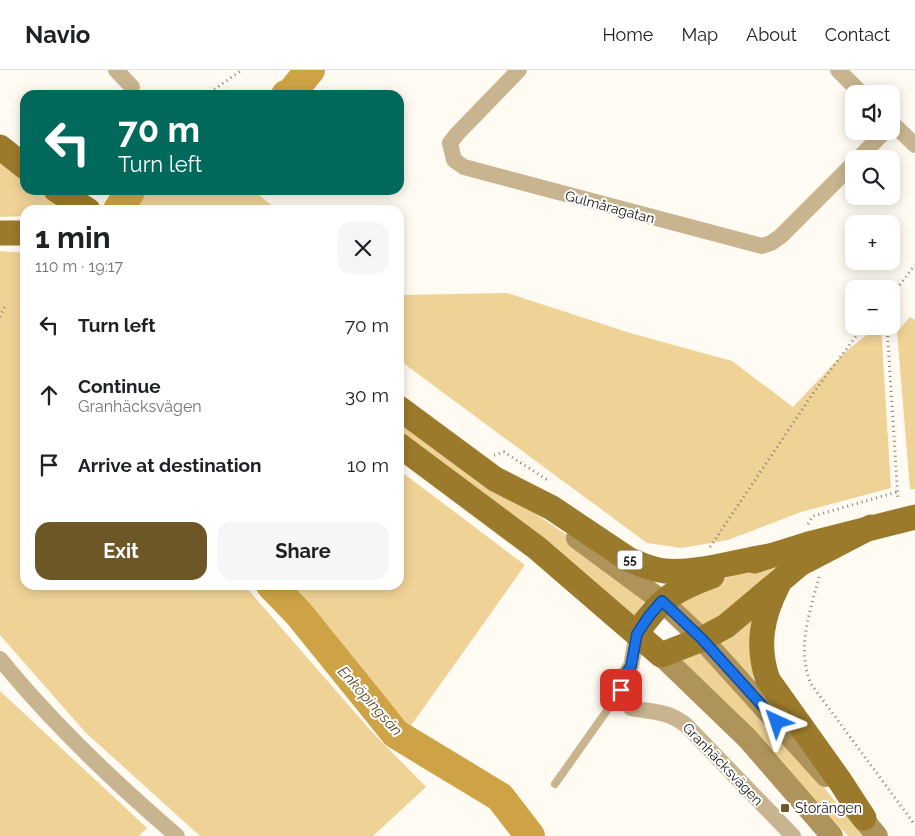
<!DOCTYPE html>
<html lang="en">
<head>
<meta charset="utf-8">
<style>
	:root { --surface:#fff; --page:#f6f6f6; --text:#202124; --muted:#757577; --line:#e0e0e0; --accent:#6d5726 }
	body { margin:0; font-family:Raleway,sans-serif; background:var(--page); color:var(--text); height:100vh; display:flex; flex-direction:column; font-size:19px; white-space:nowrap }
	* { box-sizing:border-box; margin:0 }
	p { font-size:16px; color:var(--muted) }
	.icon { flex:none; width:28px; height:28px; fill:none; stroke:currentColor; stroke-width:2; stroke-linecap:round; stroke-linejoin:round }
	.map { position:relative; flex:1; overflow:hidden }
	.panel { position:absolute; left:20px; top:135px; width:384px; height:385px; display:flex; flex-direction:column; background:var(--surface); border-radius:15px; box-shadow:0 2px 12px #0003 }
	.panel>* { flex:none }
	.guide { position:absolute; left:20px; top:20px; width:384px; height:105px; border-radius:15px; box-shadow:0 2px 12px #0003; background:#00695c; color:#fff; overflow:hidden }
	.tools { position:absolute; left:845px; top:15px; display:grid; gap:10px }
	.tools a { display:grid; place-items:center; width:55px; height:55px; border-radius:10px; background:var(--surface); box-shadow:0 2px 12px #0003; font-size:25px }
	.pin { position:absolute; display:grid; place-items:center; width:42px; height:42px; color:#fff; margin:-21px; border-radius:10px; box-shadow:0 2px 8px #0006 }
	.me { position:absolute; width:55px; margin:-28px; rotate:318deg; stroke-linejoin:round; filter:drop-shadow(0 0 4px #0008) }
	.turn { display:flex; align-items:center; gap:18px; height:105px; padding:0 15px; font-size:22px }
	.turn .icon { width:65px; height:65px; stroke-width:2.5 }
	.turn b { display:block; font-size:35px; line-height:42px }
	.round { display:grid; place-items:center; flex:none; width:52px; height:52px; border-radius:15px; background:var(--page) }
	.overview { display:flex; align-items:center; justify-content:space-between; height:85px; padding:0 15px }
	h1 { font-size:30px; font-weight:700; line-height:38px }
	.cta { display:flex; gap:10px; margin-top:auto; padding:10px 15px }
	.cta a { flex:1; height:58px; border-radius:15px; background:var(--accent); color:#fff; font-size:20px; font-weight:700; line-height:58px; text-align:center }
	.cta a+a { background:var(--page); color:var(--text) }
	ul { padding:0; list-style:none }
	li { display:flex; align-items:center; gap:15px; height:70px; padding:0 15px }
	li div { flex:1 }
	li b { display:block; font-size:19px }
	li em { font-style:normal }
	header { display:flex; align-items:center; gap:30px; box-sizing:border-box; height:70px; padding:0 25px; background:var(--surface); border-bottom:1px solid var(--line) }
	header strong { font-size:24px }
	nav { display:flex; gap:28px; margin-inline-start:auto; font-size:18px }
	.map>svg:first-child { display:block }
	.green { fill:#efd296 }
	.lines { fill:none; stroke-linecap:round; stroke-linejoin:round }
	.river { stroke:#cda345; stroke-width:30 }
	.path { stroke:#82807a; stroke-width:3; stroke-dasharray:1 4; stroke-linecap:butt }
	.service { stroke:#c8b590; stroke-width:8 }
	.minor { stroke:#c8b590; stroke-width:16 }
	.secondary { stroke:#ae935a; stroke-width:22 }
	.primary { stroke:#9c7a2c; stroke-width:25 }
	.route-casing { stroke:#114b97; stroke-width:12 }
	.route { stroke:#1a73e8; stroke-width:9 }
	.poi-dot { fill:#6d5726; stroke:#fff; stroke-width:2 }
	.labels { text-anchor:middle; dominant-baseline:central; stroke-width:4; stroke-linejoin:round; paint-order:stroke }
	.shield { fill:#fff; stroke:#5e5d5a; stroke-width:1 }
	.shield-label { font-size:12px; font-weight:bold; fill:#191714 }
	.street-label { font-size:14px; fill:#191714; stroke:#fff }
	.poi-label { font-size:14px; fill:#191714; stroke:#fff; text-anchor:start }
	.water-label { font-size:15px; font-style:italic; fill:#5d4b25; stroke:#fff }
</style>
</head>
<body>
<header>
<strong>Navio</strong>
<nav><a>Home</a><a>Map</a><a>About</a><a>Contact</a></nav>
</header>
<div class="map">
<svg width="915" height="766" viewBox="0 0 915 766">
	<rect width="100%" height="100%" fill="#fffbf2"/>
	<!-- green -->
	<g class="green">
		<path d="M0,92L25,112V120H37L69,140H25V146L0,147Z"/>
		<path d="M151,120H253L277,140L133,139Z"/>
		<path d="M0,181L25,183V515H244L371,661L426,717L373,766H200L85,662L0,565Z"/>
		<path d="M507,223L630,263L732,291L793,337L845,282L878,256H881L891,418L801,442L728,470L682,478L647,473L399,290V225Z"/>
		<path d="M910,247L915,250V419H910L897,262Z"/>
		<path d="M399,351L586,478L646,528L634,548L447,396L399,362Z"/>
		<path d="M399,400L525,495L410,657L292,515H399Z"/>
		<path d="M787,488L747,528L703,558L678,532L704,515Z"/>
		<path d="M757,538L764,619L717,572Z"/>
		<path d="M703,580L798,684L862,766H848L753,664L678,590Z"/>
		<path d="M0,621L147,758L139,766H0Z"/>
	</g>
	<g class="lines">
		<!-- river -->
		<g class="river">
			<path d="M286,25L291,23L310,0"/>
			<path d="M118,140L131,120"/>
			<path d="M271,515L299,544L396,664L500,727L530,766"/>
		</g>
		<!-- path -->
		<g class="path">
			<path d="M206,25L242,0"/>
			<path d="M891,238L895,221L915,195"/>
			<path d="M0,247L6,234"/>
			<path d="M887,256L898,430"/>
			<path d="M494,385L504,382L549,411"/>
			<path d="M808,454L813,446L897,422"/>
			<path d="M710,477L814,322L857,265L871,256"/>
			<path d="M819,507C810,542 796,579 811,614L915,755"/>
		</g>
		<!-- service -->
		<path class="service" d="M555,714L620,622"/>
		<!-- minor -->
		<g class="minor">
			<path d="M116,0L132,17"/>
			<path d="M519,0L457,64L450,73L454,90L464,97L762,176L771,173L781,166L854,93"/>
			<path d="M838,0L862,24"/>
			<path d="M891,52L915,75"/>
			<path d="M858,89L885,61"/>
			<path d="M637,563L631,596L625,605L621,620L624,630L631,638C655,643 667,640 687,656L793,766"/>
			<path d="M0,589C52,653 114,712 177,766"/>
		</g>
		<!-- secondary -->
		<g class="secondary">
			<path d="M577,468L662,531L702,569L826,706"/>
			<path d="M661,585L748,669L832,766"/>
			<path d="M852,736L877,766"/>
		</g>
		<!-- primary -->
		<g class="primary">
			<path d="M0,77L25,97"/>
			<path d="M56,120L88,140"/>
			<path d="M0,163H25"/>
			<path d="M399,338L495,409L552,438L628,489C640,494 652,500 665,501C696,504 737,491 769,486"/>
			<path d="M399,375L537,478L661,585L702,569L726,556L800,494L871,457"/>
			<path d="M754,491L812,473L915,447"/>
			<path d="M778,515C762,546 756,576 768,610L840,711L864,748"/>
			<path d="M637,563C660,529 674,520 712,506"/>
		</g>
	</g>
	<g class="lines">
		<!-- route casing -->
		<g class="route-casing">
			<path id="route" d="M621,620L625,605L631,596L637,564L649,546L662,531L702,569L777,652"/>
		</g>
		<!-- route -->
		<use href="#route" class="route"/>
	</g>
	<!-- markers -->
	<rect class="poi-dot" x="780" y="733" width="10" height="10" rx="2.5"/>
	<g class="labels">
		<!-- shield labels -->
		<rect class="shield" x="617.5" y="480.5" width="25" height="19" rx="4"/>
		<g class="shield-label">
			<text x="630" y="490">55</text>
		</g>
		<!-- street labels -->
		<g class="street-label">
			<text transform="translate(610 137) rotate(15)">Gulmåragatan</text>
			<text transform="translate(723 694) rotate(46)">Granhäcksvägen</text>
		</g>
		<!-- poi labels -->
		<g class="poi-label">
			<text x="795" y="738">Storängen</text>
		</g>
		<!-- water labels -->
		<g class="water-label">
			<text transform="translate(370 631) rotate(48)">Enköpingsån</text>
		</g>
	</g>
</svg>
<div class="tools">
<a><svg class="icon" aria-label="sound" viewBox="0 0 24 24"><path d="M4 9h4l5-4v14l-5-4H4zM17 9q2 3 0 6"/></svg></a>
<a><svg class="icon" aria-label="search" viewBox="0 0 24 24"><circle cx="10" cy="10" r="6"/><path d="M15 15l6 6"/></svg></a>
<a>+</a>
<a>−</a>
</div>
<div class="pin" style="left:621px;top:620px;background:#d93025"><svg class="icon" aria-label="arrive" viewBox="0 0 24 24"><path d="M6 21V4h12l-3 4 3 4H6"/></svg></div>
<svg class="me" style="left:777px;top:652px" viewBox="-20 -20 40 40"><path d="M0-17L14 15 0 8-14 15z" fill="#1a73e8" stroke="#fff" stroke-width="4"/></svg>
<div class="guide">
<div class="turn"><svg class="icon" aria-label="left" viewBox="0 0 24 24"><path d="M17 20v-9H6M10 6l-5 5 5 5"/></svg><div><b>70 m</b>Turn left</div></div>
</div>
<section class="panel">
<div class="overview"><div><h1>1 min</h1><p>110 m · 19:17</p></div><a class="round"><svg class="icon" aria-label="close" viewBox="0 0 24 24"><path d="M6 6l12 12M18 6L6 18"/></svg></a></div>
<ul>
<li><svg class="icon" aria-label="left" viewBox="0 0 24 24"><path d="M17 20v-9H6M10 6l-5 5 5 5"/></svg><div><b>Turn left</b></div><em>70 m</em></li>
<li><svg class="icon" aria-label="ahead" viewBox="0 0 24 24"><path d="M12 20V5M6 11l6-6 6 6"/></svg><div><b>Continue</b><p>Granhäcksvägen</p></div><em>30 m</em></li>
<li><svg class="icon" aria-label="arrive" viewBox="0 0 24 24"><path d="M6 21V4h12l-3 4 3 4H6"/></svg><div><b>Arrive at destination</b></div><em>10 m</em></li>
</ul>
<div class="cta"><a>Exit</a><a>Share</a></div>
</section>
</div>
</body>
</html>
